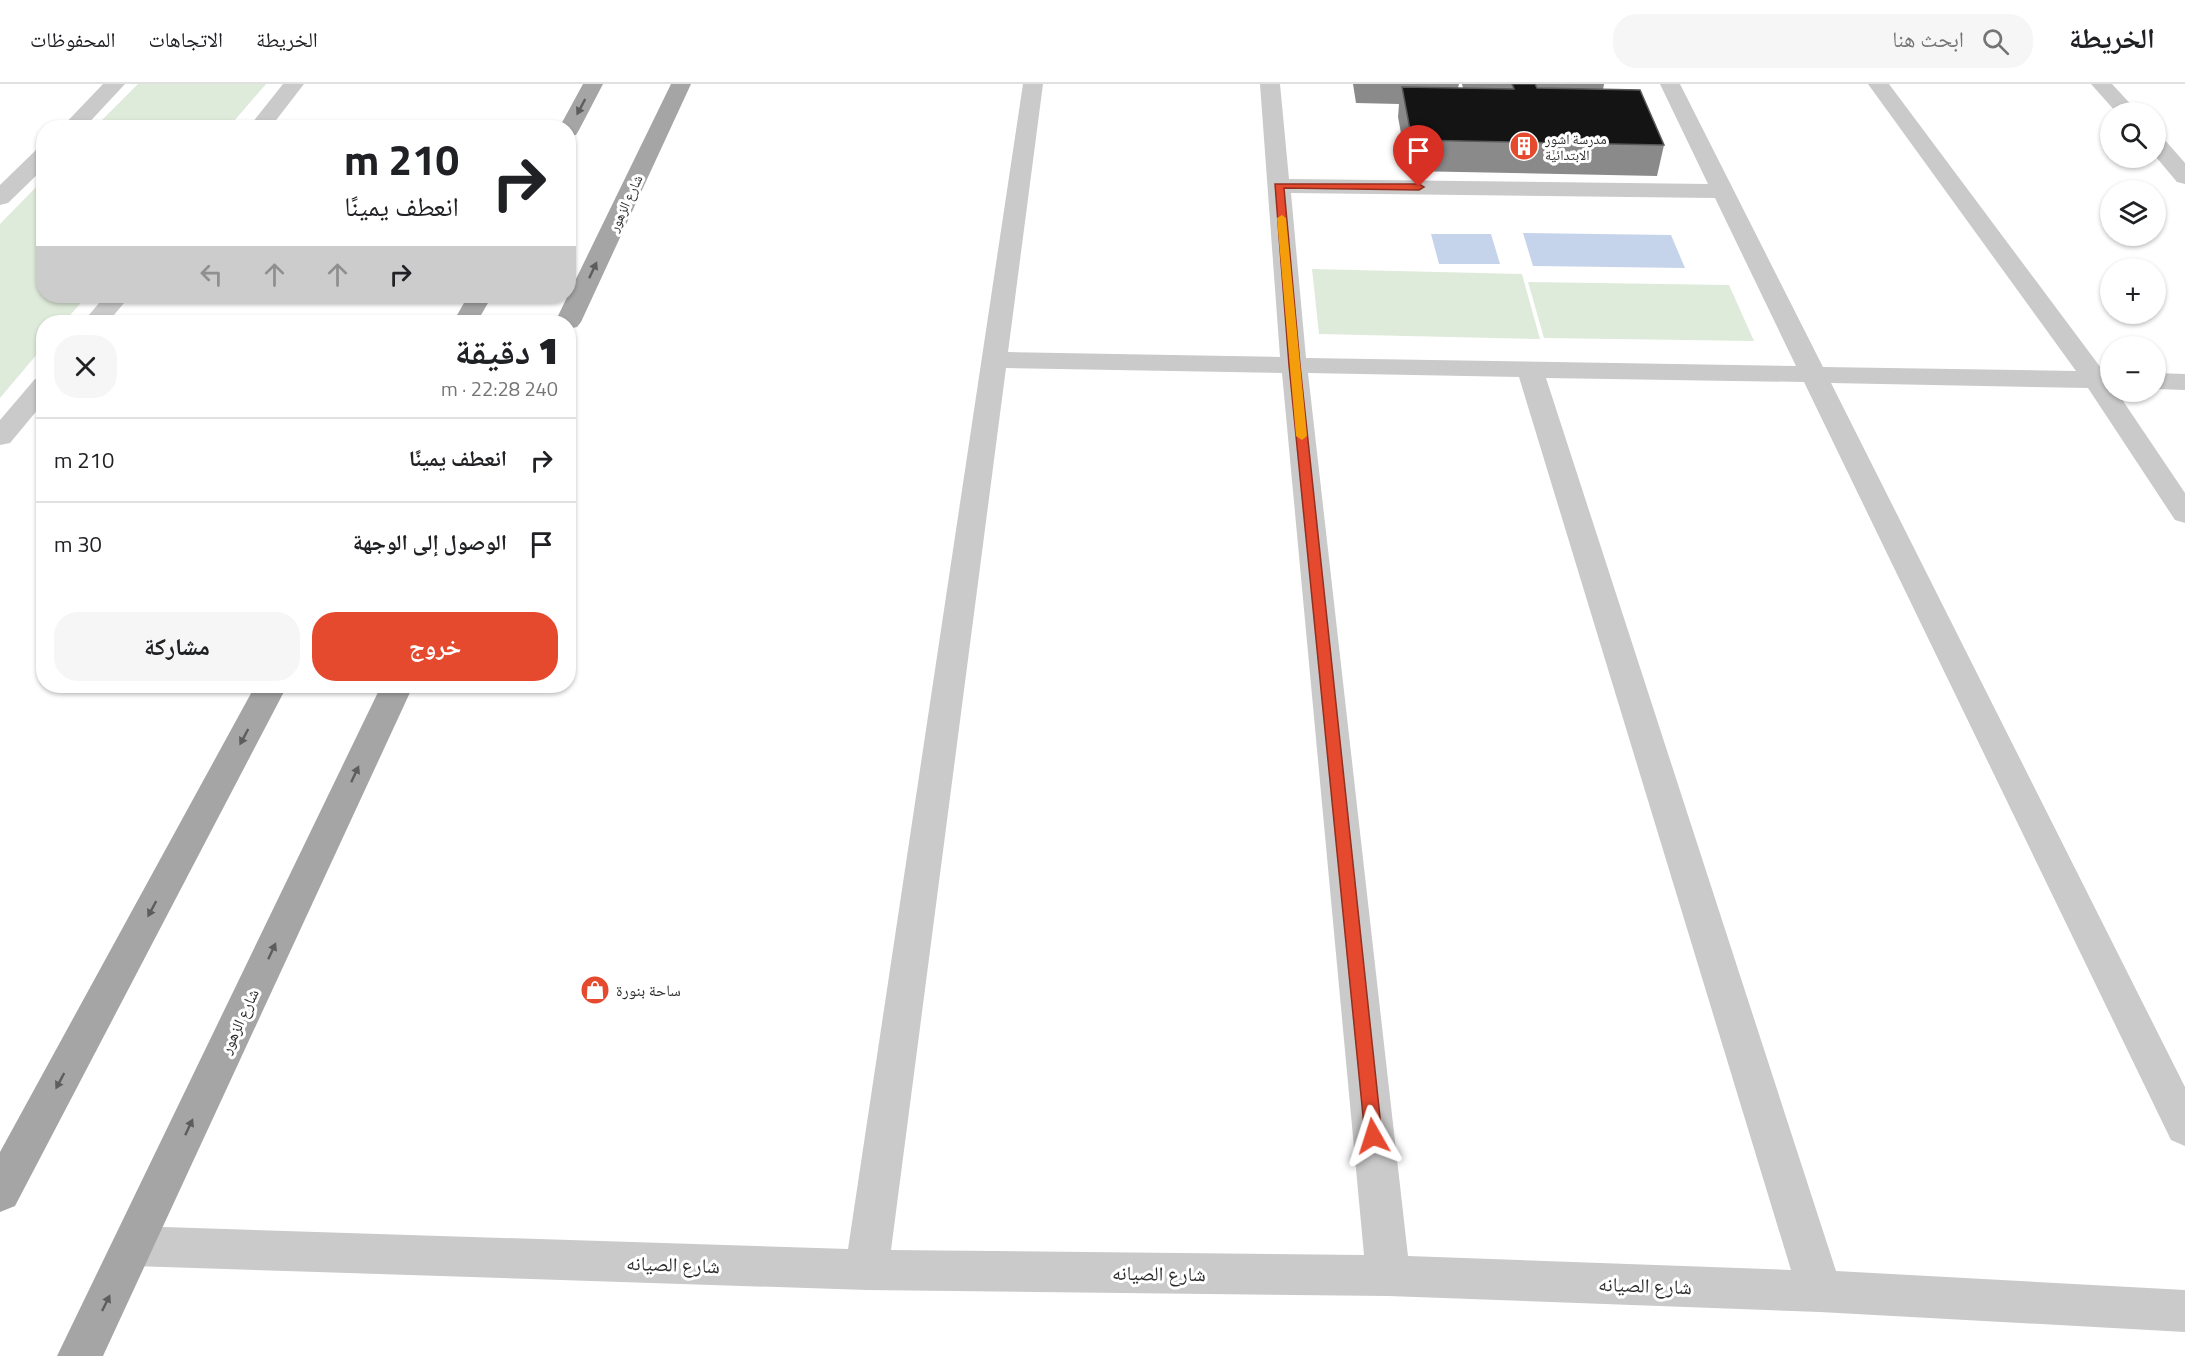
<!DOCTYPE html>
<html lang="ar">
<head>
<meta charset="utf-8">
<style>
	:root { --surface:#fff; --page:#f6f6f6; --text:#202124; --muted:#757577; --line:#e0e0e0; --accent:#e5492e }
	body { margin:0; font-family:"Titillium Web","Noto Naskh Arabic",sans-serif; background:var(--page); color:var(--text); direction:rtl; height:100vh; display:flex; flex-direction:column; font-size:22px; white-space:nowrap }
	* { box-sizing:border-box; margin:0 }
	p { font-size:20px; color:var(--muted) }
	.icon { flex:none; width:33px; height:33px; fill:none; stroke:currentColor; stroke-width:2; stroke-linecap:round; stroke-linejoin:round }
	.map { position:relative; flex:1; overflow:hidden; direction:ltr }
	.panel { position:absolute; left:36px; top:231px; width:540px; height:378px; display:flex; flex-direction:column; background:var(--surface); border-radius:24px; box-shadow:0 2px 4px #0004; direction:rtl }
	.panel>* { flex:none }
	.hud { position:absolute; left:36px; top:36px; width:540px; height:183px; border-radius:24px; box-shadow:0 2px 4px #0004; direction:rtl; background:#fff; color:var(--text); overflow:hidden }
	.tools { position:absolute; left:2100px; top:18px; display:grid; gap:12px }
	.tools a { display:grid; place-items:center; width:66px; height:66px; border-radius:50%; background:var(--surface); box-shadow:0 2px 4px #0004; font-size:30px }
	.pin { position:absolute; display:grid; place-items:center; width:51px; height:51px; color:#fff; margin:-62px -26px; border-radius:50% 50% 50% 0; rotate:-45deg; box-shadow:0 0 6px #0007 }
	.pin .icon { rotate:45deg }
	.me { position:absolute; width:66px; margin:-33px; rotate:354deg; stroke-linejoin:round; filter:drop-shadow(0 0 4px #0008) }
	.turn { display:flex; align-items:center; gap:21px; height:126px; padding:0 18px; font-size:27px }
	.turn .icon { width:78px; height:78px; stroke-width:2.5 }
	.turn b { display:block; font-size:42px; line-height:51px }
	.lanes { display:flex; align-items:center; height:57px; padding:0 18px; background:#0003; justify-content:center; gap:30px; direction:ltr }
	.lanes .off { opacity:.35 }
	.round { display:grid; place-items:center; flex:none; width:63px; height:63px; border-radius:24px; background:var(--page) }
	.overview { display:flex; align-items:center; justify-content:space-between; height:102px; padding:0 18px }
	h1 { font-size:36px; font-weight:800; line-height:45px }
	.button { display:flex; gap:12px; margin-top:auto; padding:12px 18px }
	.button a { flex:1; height:69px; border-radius:24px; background:var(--accent); color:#fff; font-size:24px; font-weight:800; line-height:69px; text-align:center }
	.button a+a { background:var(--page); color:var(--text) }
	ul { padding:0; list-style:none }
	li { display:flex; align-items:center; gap:18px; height:84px; padding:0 18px; border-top:2px solid var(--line) }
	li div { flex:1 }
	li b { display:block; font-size:22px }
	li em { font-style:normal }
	header { display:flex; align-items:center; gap:36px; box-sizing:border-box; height:84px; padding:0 30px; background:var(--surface); border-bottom:2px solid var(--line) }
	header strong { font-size:28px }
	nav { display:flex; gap:33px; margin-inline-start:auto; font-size:21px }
	.search { width:420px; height:54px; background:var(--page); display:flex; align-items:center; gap:15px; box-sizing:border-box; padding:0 21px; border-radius:24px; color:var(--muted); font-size:22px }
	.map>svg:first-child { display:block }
	.green { fill:#dfebda }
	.water { fill:#c6d4eb }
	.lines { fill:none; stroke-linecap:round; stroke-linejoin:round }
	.minor { fill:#cacaca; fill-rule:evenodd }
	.major { fill:#a5a5a5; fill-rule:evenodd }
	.wall { fill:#8a8a8a }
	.building { fill:#141414; stroke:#5a5a5a; stroke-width:1.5 }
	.oneway { fill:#5d5d5d }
	.route { fill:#e5492e; stroke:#952f1e; stroke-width:1.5 }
	.slow { fill:#f59e0b }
	.labels { text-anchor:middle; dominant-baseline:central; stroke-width:6; stroke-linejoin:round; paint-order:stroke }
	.far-poi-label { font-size:14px; fill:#2d2d2d; stroke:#fff; text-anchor:start }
	.far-street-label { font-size:14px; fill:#2d2d2d; stroke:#fff }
	.poi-label { font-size:16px; fill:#2d2d2d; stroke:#fff; text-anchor:start }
	.street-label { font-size:16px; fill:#2d2d2d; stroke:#fff }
	.near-street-label { font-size:20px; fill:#2d2d2d; stroke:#fff }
</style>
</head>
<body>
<header>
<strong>الخريطة</strong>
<div class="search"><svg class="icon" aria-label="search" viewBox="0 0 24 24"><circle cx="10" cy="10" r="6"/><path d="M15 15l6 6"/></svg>ابحث هنا</div>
<nav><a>الخريطة</a><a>الاتجاهات</a><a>المحفوظات</a></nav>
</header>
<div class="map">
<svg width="2185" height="1272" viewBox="0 0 2185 1272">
	<rect width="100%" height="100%" fill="#fff"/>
	<!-- green -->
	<g class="green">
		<path d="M138,0H266L229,43H95Z"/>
		<path d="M43,96L44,212H87L64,238H44L43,263L0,314V140Z"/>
		<path d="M1312,185L1522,190L1540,255L1319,250Z"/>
		<path d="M1528,198L1729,201L1754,257L1544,254Z"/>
	</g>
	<!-- water -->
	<g class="water">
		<path d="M1523,149L1671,151L1685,184L1533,182Z"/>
		<path d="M1431,150H1491L1500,180H1439Z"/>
	</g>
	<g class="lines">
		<!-- minor -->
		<g class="minor">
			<path d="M103,0H125L84,44H61Z"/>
			<path d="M283,0H304L270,44H248Z"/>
			<path d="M1023,0H1043L1008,268L1280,273L1260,0H1280L1289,95L1708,100L1660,0H1680L1823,283L2076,287L1868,0H1889L2104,288H2110V308H2117L2185,409V439L2175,436L2088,304L1831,299L2185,1003V1062L2171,1056L1804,298L1546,294L1836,1187L2185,1206V1248L1820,1228L1388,1212L867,1206L133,1182L118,1176L111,1162L118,1148L133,1142L848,1165ZM1291,109L1715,114L1796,282L1306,274ZM1006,284L1282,289L1364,1171L891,1166ZM1308,289L1519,293L1791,1186L1408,1172Z"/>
			<path d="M2091,0H2112L2138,28H2116Z"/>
			<path d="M2156,53L2164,55L2185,79V100L2177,98L2156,73Z"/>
			<path d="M44,65V84L8,119L0,121V101L36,66Z"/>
			<path d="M105,212H130L108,238H83Z"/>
			<path d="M2156,289L2185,290V306L2156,305Z"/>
			<path d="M44,293V318L10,359L0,361V336L35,295Z"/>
		</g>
		<!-- major -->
		<g class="major">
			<path d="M583,0H603L579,46L576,51L568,52V44H559Z"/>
			<path d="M671,0H691L581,238L577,243L568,245V238H555Z"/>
			<path d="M468,212H492L477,238H453Z"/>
			<path d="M255,602H287L15,1122L0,1128V1068Z"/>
			<path d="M381,602H413L103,1272H57Z"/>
		</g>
	</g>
	<!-- wall -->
	<path class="wall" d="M1353,0H1459L1458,4H1463L1462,0H1604L1603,6L1664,61L1657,92L1408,87L1398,33L1399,20L1356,19Z"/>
	<!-- building -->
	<path class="building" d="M1512,0H1535L1537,4L1640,6L1664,61L1412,56L1402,3L1514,5Z"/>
	<!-- one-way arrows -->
	<defs><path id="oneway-solid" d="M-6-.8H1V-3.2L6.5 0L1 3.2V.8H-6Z" transform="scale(1.5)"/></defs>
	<g class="oneway">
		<use href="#oneway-solid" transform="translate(581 23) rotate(118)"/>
		<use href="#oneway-solid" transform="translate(593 186) rotate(-65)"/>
		<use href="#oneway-solid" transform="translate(244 653) rotate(118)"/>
		<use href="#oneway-solid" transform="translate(355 690) rotate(-65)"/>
		<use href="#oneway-solid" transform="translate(152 825) rotate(118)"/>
		<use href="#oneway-solid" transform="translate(272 867) rotate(-65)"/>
		<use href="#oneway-solid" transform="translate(60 997) rotate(118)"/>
		<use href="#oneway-solid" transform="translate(189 1043) rotate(-65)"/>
		<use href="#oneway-solid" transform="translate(106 1219) rotate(-64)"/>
	</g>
	<!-- route -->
	<path class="route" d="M1275,100H1419L1424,103L1419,106L1284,104L1300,281L1382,1052L1379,1057L1373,1059L1367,1057L1365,1052L1289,281Z"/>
	<!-- slow -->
	<path class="slow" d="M1282,131L1286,134L1307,352L1302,356L1296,352L1277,134Z"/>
	<!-- icons -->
	<defs>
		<g id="building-disc" transform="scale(1.5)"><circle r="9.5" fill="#e5492e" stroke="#fff"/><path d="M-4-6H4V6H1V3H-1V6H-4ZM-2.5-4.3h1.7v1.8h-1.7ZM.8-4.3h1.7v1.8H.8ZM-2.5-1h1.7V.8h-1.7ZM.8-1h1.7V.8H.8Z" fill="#fff"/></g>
		<g id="shop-disc" transform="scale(1.5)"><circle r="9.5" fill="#e5492e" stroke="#fff"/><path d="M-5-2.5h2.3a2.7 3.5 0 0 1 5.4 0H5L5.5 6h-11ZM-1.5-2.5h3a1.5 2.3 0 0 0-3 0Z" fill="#fff"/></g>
	</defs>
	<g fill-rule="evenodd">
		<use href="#building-disc" x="1524" y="62"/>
		<use href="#shop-disc" x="595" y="906"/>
	</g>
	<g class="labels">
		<!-- far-poi labels -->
		<g class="far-poi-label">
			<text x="1545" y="54">مدرسة اشور<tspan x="1545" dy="16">الابتدائية</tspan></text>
		</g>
		<!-- far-street labels -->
		<g class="far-street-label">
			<text transform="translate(625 119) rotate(-65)">شارع الزهور</text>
		</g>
		<!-- poi labels -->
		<g class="poi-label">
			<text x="616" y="906">ساحة بنورة</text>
		</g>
		<!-- street labels -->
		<g class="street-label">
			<text transform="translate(239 937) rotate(-65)">شارع الزهور</text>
		</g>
		<!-- near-street labels -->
		<g class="near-street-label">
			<text transform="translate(673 1180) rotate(2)">شارع الصيانه</text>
			<text transform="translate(1159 1189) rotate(1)">شارع الصيانه</text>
			<text transform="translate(1645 1201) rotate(2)">شارع الصيانه</text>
		</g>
	</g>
</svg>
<div class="tools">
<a><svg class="icon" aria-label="search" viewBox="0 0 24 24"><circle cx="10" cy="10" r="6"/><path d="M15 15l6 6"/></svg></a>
<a><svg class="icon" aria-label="layers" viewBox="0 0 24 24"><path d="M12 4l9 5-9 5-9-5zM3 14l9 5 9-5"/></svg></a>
<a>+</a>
<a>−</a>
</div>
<div class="pin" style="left:1419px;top:103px;background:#d93025"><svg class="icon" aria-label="arrive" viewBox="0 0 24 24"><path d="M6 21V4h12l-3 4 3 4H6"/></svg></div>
<svg class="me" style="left:1373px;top:1052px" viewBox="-20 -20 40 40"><path d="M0-17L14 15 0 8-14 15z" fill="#e5492e" stroke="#fff" stroke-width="4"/></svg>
<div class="hud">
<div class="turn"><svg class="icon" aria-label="right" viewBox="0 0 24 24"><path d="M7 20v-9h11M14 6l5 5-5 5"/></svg><div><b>210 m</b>انعطف يمينًا</div></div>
<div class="lanes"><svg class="icon off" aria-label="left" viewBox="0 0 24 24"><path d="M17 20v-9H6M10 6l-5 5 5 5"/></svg><svg class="icon off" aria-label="ahead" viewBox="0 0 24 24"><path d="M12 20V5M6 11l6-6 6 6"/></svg><svg class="icon off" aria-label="ahead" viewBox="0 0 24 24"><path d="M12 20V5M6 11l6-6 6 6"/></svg><svg class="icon" aria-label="right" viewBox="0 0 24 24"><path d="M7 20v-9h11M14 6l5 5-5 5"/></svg></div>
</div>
<section class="panel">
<div class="overview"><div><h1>1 دقيقة</h1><p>240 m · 22:28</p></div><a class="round"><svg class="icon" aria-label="close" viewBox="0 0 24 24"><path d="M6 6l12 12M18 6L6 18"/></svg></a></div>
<ul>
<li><svg class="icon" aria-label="right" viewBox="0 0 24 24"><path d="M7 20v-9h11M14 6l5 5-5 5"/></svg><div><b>انعطف يمينًا</b></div><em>210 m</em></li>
<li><svg class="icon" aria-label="arrive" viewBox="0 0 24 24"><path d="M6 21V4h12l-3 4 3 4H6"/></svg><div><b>الوصول إلى الوجهة</b></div><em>30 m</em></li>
</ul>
<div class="button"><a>خروج</a><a>مشاركة</a></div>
</section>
</div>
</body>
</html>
